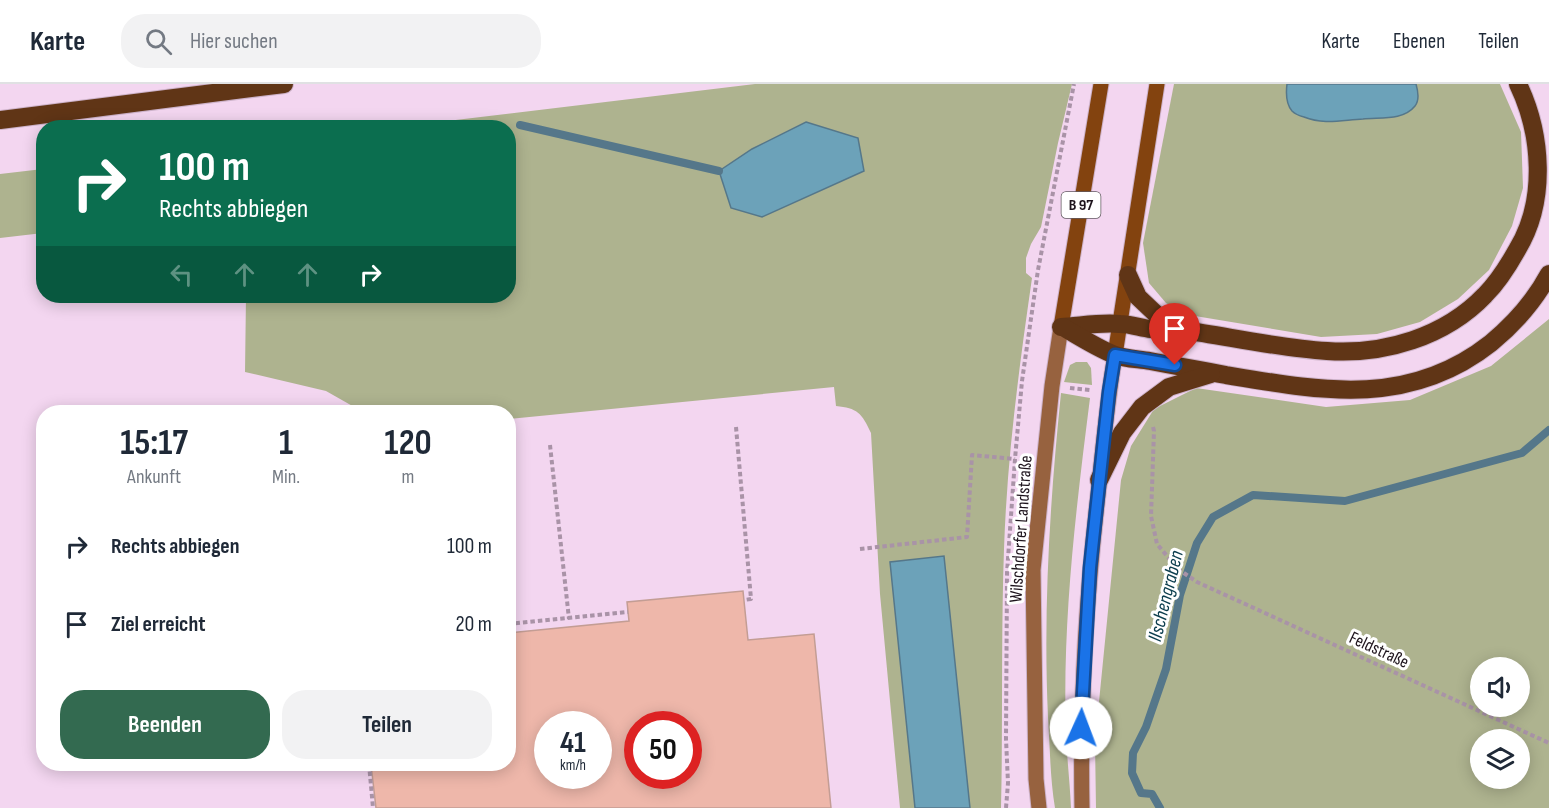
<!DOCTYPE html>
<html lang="de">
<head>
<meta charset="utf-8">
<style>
	:root { --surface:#fff; --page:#f2f2f3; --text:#1f2937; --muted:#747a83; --line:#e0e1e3; --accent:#336a50 }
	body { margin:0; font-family:"Sofia Sans Condensed",sans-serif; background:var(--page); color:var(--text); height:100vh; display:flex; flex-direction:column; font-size:22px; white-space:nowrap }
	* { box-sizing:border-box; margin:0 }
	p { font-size:20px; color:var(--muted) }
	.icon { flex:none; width:33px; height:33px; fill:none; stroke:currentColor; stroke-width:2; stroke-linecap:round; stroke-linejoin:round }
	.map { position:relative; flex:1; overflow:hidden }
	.panel { position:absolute; left:36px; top:321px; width:480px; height:366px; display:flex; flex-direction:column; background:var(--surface); border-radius:24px; box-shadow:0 3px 15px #0003 }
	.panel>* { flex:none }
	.guide { position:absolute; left:36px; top:36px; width:480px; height:183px; border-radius:24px; box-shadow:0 3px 15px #0003; background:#0b6e4f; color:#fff; overflow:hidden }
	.controls { position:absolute; left:1470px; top:573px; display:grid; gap:12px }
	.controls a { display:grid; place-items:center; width:60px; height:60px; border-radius:50%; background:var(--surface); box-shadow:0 3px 15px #0003; font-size:30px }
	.speed { position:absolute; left:534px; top:627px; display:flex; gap:12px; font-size:30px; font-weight:700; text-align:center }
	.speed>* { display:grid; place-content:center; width:78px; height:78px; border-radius:50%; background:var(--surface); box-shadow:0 3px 15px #0003; line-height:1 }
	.speed small { font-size:15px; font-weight:400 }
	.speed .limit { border:9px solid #d22; background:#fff; color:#111 }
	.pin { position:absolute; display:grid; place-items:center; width:51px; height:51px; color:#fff; margin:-62px -26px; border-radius:50% 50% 50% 0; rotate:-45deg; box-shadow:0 0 6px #0007 }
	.pin .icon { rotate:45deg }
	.me { position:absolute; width:66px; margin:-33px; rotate:2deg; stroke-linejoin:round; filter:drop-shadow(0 0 4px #0008) }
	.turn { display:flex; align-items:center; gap:21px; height:126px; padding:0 24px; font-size:27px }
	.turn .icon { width:78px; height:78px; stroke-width:2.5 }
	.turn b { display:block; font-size:42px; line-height:51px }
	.lanes { display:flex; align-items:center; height:57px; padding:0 24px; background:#0003; justify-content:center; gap:30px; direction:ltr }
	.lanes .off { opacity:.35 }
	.eta { display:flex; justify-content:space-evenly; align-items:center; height:102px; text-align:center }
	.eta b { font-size:36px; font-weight:700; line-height:42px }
	.cta { display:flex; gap:12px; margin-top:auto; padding:12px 24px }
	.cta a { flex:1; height:69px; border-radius:24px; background:var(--accent); color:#fff; font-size:24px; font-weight:700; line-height:69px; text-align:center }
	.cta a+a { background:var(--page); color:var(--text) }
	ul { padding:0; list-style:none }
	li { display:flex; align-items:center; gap:18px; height:78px; padding:0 24px }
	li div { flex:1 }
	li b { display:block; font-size:22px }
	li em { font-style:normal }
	header { display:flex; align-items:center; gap:36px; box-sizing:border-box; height:84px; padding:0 30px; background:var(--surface); border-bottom:2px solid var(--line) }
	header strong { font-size:28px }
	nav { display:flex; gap:33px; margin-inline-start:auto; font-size:21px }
	.search { width:420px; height:54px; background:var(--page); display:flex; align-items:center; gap:15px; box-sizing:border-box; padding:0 21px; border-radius:24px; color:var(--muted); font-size:22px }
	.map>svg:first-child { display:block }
	.green { fill:#aeb38f; fill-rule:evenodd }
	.water { fill:#6ca2b9; stroke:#55778a; stroke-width:1.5 }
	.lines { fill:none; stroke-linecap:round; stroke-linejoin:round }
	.stream { stroke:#55778a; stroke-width:8 }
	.building { fill:#eeb7aa; stroke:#c39d94; stroke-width:1.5; fill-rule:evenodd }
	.secondary-casing { stroke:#cdb3ca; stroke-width:17 }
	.primary-casing { stroke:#cdb3ca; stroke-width:17 }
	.highway-casing { stroke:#cdb3ca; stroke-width:20 }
	.path { stroke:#a993a7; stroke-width:4; stroke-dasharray:4.5 3; stroke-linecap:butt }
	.secondary { stroke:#97623f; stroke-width:15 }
	.primary { stroke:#83430f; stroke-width:15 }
	.highway { stroke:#603516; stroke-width:18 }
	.route-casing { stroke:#114b97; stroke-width:15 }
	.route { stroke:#1a73e8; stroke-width:10 }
	.labels { text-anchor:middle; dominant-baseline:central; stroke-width:6; stroke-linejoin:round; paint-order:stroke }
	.shield { fill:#fff; stroke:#625a61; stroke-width:1.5 }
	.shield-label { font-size:16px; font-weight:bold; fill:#1e141d }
	.street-label { font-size:18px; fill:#1e141d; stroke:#fff }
	.water-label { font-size:20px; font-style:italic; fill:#0b3d4d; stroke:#fff }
</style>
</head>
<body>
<header>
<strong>Karte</strong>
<div class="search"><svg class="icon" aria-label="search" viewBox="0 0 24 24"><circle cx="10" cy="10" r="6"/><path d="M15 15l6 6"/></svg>Hier suchen</div>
<nav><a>Karte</a><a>Ebenen</a><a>Teilen</a></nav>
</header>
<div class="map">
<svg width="1549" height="724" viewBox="0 0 1549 724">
	<rect width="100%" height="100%" fill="#f3d6f0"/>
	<!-- green -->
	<g class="green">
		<path d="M755,0H1072L1058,59L1041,143L1031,160L1026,174V189L1032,194C1019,284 1007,374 1004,465C1001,551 1003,638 1001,724H900L880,510L871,349C862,329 857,324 836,322L834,303L509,335L508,328H363L326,307L245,288L246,212H508V44L397,43Z"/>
		<path d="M1174,0H1500L1521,48L1523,104L1512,142L1489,186L1458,215L1420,238L1377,250L1321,253L1183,230L1166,219L1149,199L1143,159Z"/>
		<path d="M43,85V149L0,154V90Z"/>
		<path d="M1549,235V724H1096L1095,658L1121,396L1131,362L1154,325L1196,304L1326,323L1410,316L1491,282ZM1480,584H1520V622H1480ZM1480,656H1520V694H1480Z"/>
		<path d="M1076,278H1087L1091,284L1092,301L1064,298L1070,281Z"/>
		<path d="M1061,309L1090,314C1076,425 1062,538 1066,651C1067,675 1070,700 1071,724H1055C1050,694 1050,663 1048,633C1043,525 1050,417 1061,309Z"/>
	</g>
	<!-- water -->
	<g class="water">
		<path d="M1287,0H1416C1418,7 1420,16 1415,22C1403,37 1380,33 1363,35C1342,36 1324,41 1304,33C1300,32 1295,30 1292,27C1286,20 1286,8 1287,0Z"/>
		<path d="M806,38L858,54L864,87L762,133L731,124L719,87L752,65Z"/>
		<path d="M944,472L970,724H915L890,478Z"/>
	</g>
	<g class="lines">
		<!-- stream -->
		<g class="stream">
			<path d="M520,41L719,87"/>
			<path d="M1160,724L1152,710L1141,709L1132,689L1133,669L1146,643L1166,585L1180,511L1197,459L1213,433L1253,411L1345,417L1522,369L1549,346"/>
		</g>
	</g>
	<!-- building -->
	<path class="building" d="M743,507L748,556L814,550L831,724H376L371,680H508V549L629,537L627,518ZM548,640H598V692H548ZM638,640H688V692H638Z"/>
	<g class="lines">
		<!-- secondary casing -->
		<g class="secondary-casing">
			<g id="secondary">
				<path d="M1039,724L1036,695L1033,486L1052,302L1061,243"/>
				<path d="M1082,724C1080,619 1086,515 1098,411C1103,364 1107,317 1115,271"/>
			</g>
		</g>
		<!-- primary casing -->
		<g class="primary-casing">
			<g id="primary">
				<path d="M1061,243L1101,0"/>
				<path d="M1115,271L1157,0"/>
			</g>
		</g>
		<!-- highway casing -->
		<g class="highway-casing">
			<g id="highway">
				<path d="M0,36L284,0"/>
				<path d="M1128,191L1138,213L1157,231L1178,245"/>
				<path d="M1061,243C1080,242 1101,238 1120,240C1131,240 1141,244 1151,245C1162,245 1173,245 1183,246C1231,253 1279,264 1327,267C1384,271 1445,253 1485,211C1498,198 1508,182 1517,166C1547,117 1542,50 1518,0"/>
				<path d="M1063,243C1078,252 1099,265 1115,271C1126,275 1139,275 1150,277C1176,282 1201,286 1226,291C1321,307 1409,324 1491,259C1514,240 1535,216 1549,190"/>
				<path d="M1099,396L1122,349L1142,323L1169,303L1211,290"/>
			</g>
		</g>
		<!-- path -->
		<g class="path">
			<path d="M1070,304L1090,306"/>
			<path d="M736,343L751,515L744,516"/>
			<path d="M1153,343L1154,347L1151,432L1157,460L1178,485L1197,498L1549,659"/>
			<path d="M550,361L569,535"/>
			<path d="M860,465L967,453L972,371L1015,375"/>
			<path d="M508,540L628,528"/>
			<path d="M369,680L373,724"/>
			<path d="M1006,724L1008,699L1006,655L1007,489L1015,375L1022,297L1038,186L1074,0"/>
		</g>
		<!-- secondary -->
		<use href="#secondary" class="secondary"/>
		<!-- primary -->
		<use href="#primary" class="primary"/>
		<!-- highway -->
		<use href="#highway" class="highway"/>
	</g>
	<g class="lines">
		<!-- route casing -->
		<g class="route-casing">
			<path id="route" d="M1081,644L1090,484L1109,308L1115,271L1175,281"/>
		</g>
		<!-- route -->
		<use href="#route" class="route"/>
	</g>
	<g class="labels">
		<!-- shield labels -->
		<rect class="shield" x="1061.5" y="108" width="39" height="26" rx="4.5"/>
		<g class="shield-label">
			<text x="1081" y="121">B 97</text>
		</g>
		<!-- street labels -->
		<g class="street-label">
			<text transform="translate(1021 445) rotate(-86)">Wilschdorfer Landstraße</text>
			<text transform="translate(1379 566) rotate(25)">Feldstraße</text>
		</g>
		<!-- water labels -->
		<g class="water-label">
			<text transform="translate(1166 512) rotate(-76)">Ilschengraben</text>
		</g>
	</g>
</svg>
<div class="controls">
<a><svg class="icon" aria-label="sound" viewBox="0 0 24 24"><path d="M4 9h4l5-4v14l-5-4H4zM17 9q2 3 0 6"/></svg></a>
<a><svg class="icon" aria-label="layers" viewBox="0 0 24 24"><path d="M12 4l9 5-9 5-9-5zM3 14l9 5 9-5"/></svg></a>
</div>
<div class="speed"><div>41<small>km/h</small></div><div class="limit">50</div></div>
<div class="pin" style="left:1175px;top:281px;background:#d93025"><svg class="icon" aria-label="arrive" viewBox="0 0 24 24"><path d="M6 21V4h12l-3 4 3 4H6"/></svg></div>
<svg class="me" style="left:1081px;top:644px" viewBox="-20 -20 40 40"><circle r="19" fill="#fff"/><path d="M0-13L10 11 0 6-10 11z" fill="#1a73e8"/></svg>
<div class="guide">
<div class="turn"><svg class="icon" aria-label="right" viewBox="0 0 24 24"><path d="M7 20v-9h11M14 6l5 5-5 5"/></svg><div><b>100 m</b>Rechts abbiegen</div></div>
<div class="lanes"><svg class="icon off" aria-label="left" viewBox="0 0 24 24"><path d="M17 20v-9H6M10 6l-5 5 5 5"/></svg><svg class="icon off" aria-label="ahead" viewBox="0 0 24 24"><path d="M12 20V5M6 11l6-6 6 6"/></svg><svg class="icon off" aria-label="ahead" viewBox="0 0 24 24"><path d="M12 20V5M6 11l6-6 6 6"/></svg><svg class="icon" aria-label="right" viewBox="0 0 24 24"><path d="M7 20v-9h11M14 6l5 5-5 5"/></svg></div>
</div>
<section class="panel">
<div class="eta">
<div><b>15:17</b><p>Ankunft</p></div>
<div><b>1</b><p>Min.</p></div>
<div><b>120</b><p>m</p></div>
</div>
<ul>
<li><svg class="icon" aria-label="right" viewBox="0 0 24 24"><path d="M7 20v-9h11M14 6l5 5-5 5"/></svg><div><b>Rechts abbiegen</b></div><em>100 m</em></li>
<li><svg class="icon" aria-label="arrive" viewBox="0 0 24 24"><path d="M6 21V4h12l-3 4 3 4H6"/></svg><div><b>Ziel erreicht</b></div><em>20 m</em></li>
</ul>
<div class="cta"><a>Beenden</a><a>Teilen</a></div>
</section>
</div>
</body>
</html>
